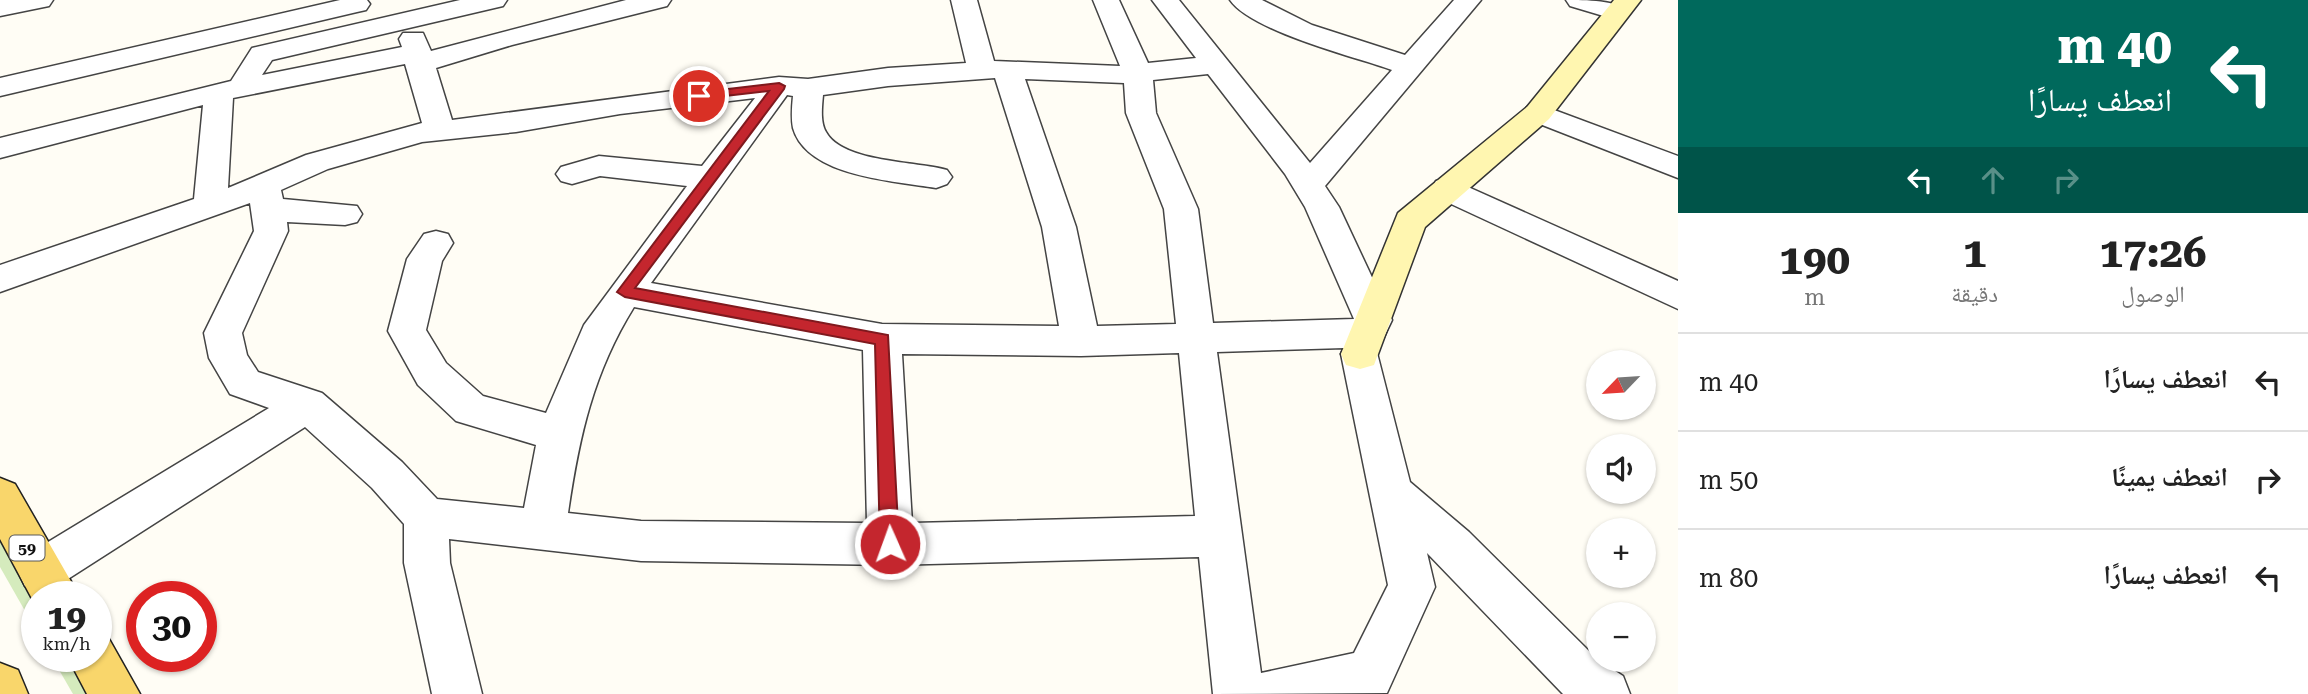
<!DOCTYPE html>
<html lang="ar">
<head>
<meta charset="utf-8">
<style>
	:root { --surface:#fff; --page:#f2f2f2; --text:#222; --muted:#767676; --line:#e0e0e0 }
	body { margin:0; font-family:"Roboto Serif","Noto Naskh Arabic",serif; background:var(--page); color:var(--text); direction:rtl; height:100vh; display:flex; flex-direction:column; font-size:26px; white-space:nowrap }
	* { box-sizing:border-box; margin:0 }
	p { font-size:23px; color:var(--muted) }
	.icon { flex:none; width:38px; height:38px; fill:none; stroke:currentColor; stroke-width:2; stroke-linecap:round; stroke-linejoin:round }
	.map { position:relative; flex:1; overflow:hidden; direction:ltr }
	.side { display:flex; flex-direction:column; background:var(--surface); width:630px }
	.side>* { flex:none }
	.hud { background:#00695c; color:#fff; overflow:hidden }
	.needle { width:46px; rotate:245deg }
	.fabs { position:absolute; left:1586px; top:350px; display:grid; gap:14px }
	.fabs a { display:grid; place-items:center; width:70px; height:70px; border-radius:50%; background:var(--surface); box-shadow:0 2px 5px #0004; font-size:35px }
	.speed { position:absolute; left:21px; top:581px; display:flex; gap:14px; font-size:35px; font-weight:700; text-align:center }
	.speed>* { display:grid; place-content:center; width:91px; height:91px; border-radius:50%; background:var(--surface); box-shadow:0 2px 5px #0004; line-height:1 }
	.speed small { font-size:18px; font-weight:400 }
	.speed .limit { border:10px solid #d22; background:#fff; color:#111 }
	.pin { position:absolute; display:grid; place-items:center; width:60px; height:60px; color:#fff; margin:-30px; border:4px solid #fff; border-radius:50%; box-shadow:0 2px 7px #0007 }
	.me { position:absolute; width:77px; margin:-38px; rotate:358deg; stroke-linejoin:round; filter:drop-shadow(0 0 5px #0008) }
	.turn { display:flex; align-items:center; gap:24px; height:147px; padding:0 21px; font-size:32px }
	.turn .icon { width:91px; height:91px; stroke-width:2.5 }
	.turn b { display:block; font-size:49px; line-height:60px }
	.lanes { display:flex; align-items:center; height:66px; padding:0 21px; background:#0003; justify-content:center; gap:35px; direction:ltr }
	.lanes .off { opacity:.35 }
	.eta { display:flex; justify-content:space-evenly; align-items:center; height:119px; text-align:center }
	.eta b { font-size:42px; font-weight:700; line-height:49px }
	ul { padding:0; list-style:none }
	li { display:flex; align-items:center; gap:21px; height:98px; padding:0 21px; border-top:2px solid var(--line) }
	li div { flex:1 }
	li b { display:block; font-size:26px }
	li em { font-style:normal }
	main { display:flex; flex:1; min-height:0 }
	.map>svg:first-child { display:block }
	.green { fill:#d5ebbd }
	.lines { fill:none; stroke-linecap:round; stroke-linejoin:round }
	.street-casing { stroke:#444; stroke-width:3 }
	.secondary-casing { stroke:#333; stroke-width:3 }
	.primary-casing { stroke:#222; stroke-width:3 }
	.street { fill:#fff; fill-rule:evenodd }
	.secondary { fill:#fff6b0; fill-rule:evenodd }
	.primary { fill:#f9d66b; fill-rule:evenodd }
	.route { fill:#c4262e; stroke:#7f191e; stroke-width:2 }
	.labels { text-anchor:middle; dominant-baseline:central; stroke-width:7; stroke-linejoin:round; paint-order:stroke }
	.shield { fill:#fff; stroke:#585858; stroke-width:2 }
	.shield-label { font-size:16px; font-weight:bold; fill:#111 }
</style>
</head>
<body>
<main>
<section class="side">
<div class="hud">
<div class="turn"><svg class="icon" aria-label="left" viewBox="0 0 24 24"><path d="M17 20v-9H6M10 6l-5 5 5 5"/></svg><div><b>40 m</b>انعطف يسارًا</div></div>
<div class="lanes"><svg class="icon" aria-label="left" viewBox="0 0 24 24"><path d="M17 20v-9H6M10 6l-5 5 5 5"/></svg><svg class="icon off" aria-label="ahead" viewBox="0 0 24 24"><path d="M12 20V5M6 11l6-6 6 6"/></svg><svg class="icon off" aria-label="right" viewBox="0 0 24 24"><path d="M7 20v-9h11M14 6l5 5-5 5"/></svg></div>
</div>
<div class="eta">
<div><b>17:26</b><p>الوصول</p></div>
<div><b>1</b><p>دقيقة</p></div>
<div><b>190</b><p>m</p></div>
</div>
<ul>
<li><svg class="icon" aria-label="left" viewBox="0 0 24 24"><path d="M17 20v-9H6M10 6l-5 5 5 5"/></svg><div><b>انعطف يسارًا</b></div><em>40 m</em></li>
<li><svg class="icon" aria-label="right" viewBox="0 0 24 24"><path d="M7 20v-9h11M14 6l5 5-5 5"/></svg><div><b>انعطف يمينًا</b></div><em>50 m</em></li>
<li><svg class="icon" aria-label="left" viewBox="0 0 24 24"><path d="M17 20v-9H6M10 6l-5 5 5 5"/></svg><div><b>انعطف يسارًا</b></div><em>80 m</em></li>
</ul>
</section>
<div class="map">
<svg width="1678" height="694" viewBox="0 0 1678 694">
	<rect width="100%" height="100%" fill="#fffdf5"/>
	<!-- green -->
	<g class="green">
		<path d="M0,532L37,597V632L0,567Z"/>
		<path d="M51,656H72L95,694H73Z"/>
	</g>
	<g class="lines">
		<!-- street casing -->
		<g class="street-casing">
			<g id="street">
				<path d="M0,0H53L49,6L0,16Z"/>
				<path d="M340,0H367L370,4L366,10L357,12L0,96V78Z"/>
				<path d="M460,0H507L503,6L272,60L262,75L402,47L399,39L403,33H423L431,51L626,0H671L667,6L512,45L436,68L452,120L779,77L808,79L888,68L966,63L951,0H977L994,61L1120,66L1093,0H1119L1148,63L1196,58L1152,0H1179L1310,163L1392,70C1355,57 1251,31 1230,0H1262L1312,25L1405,55L1454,0H1481L1325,186L1339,207L1392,320L1381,343L1375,345L1410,482L1469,532L1598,660L1623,676L1630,694H1563L1427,553L1435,587L1387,693L1213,694L1199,557L890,565L641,561L449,539L450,563L482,694H432L404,563V524L372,488L305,427L57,586L41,592L25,586L18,571L25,556L269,408L230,394L209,358L204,333L254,231L250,203L0,292V265L194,199L203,105L0,158V138L231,81L252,48ZM405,64L422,123L306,155L228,188L233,98ZM1208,74L1285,174L1305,207L1354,319L1213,323L1198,209L1156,113L1153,80ZM995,78L1042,227L1059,326L882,324L651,283L787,95L793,96C792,106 791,118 793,128C807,177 895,181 936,188L947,184L952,177L947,170C917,161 843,163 826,132C820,122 822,106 823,95L888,86ZM1025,79L1124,83L1126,113L1164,209L1176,324L1097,326L1076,227ZM755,98L702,166L599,156L561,167L556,174L561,181L572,184L600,176L687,186L584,325L546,413L483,396L446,363L426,330L442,261L453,243L448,234L436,231L424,234L407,259L388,331L418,385L456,421L536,445L524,508L437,499L402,462L322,393L258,372L247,355L242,333L288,231L287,222L345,225L357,222L362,214L357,206L283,199L281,190L328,169L422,142L516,132L620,114ZM634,307L863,350L867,523L641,521L568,513C579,437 593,373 634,307ZM1344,348L1341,354L1388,585L1354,653L1261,673L1217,352ZM1179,353L1195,516L912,523L902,354L1081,356Z"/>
				<path d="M1566,0C1585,0 1618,0 1630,12L1626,18L1617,20L1570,6Z"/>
				<path d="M1538,104L1678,156V178L1527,119L1523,113L1527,107Z"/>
				<path d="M1448,178L1678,281V309L1436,197L1432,189L1436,181Z"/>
			</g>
		</g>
		<!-- secondary casing -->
		<g class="secondary-casing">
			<path id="secondary" d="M1614,0H1641L1549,119L1425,227L1374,365L1360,369L1346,365L1341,354L1398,213L1527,107Z"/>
		</g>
		<!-- primary casing -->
		<g class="primary-casing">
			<g id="primary">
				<path d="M0,478L15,484L80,597H37V608L0,539Z"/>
				<path d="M96,633L109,639L140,694H87L67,656H96Z"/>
				<path d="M0,663L18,670L28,694H0Z"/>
			</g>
		</g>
		<!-- street -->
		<use href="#street" class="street"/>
		<!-- secondary -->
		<use href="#secondary" class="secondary"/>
		<!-- primary -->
		<use href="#primary" class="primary"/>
	</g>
	<!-- route -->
	<path class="route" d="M779,83L785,86L784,89L635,288L888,335L899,544L897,550L890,552L883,550L880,544L875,344L625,297L617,292L769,91L699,99L695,98V93Z"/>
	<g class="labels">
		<!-- shield labels -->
		<rect class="shield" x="9.5" y="535.5" width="35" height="25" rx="5"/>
		<g class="shield-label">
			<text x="27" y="548">59</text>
		</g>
	</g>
</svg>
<div class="fabs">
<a><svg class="needle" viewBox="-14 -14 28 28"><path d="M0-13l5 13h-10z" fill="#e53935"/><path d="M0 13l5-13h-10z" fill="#767676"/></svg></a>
<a><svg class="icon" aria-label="sound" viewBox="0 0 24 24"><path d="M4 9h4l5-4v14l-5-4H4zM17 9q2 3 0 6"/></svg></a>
<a>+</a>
<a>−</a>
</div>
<div class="speed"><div>19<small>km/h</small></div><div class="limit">30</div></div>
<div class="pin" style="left:699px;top:96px;background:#d93025"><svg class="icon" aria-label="arrive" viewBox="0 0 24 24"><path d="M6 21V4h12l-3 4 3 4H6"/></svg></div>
<svg class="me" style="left:890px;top:544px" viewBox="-20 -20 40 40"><circle r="17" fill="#c4262e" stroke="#fff" stroke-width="3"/><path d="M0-11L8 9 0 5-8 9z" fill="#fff"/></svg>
</div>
</main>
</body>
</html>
